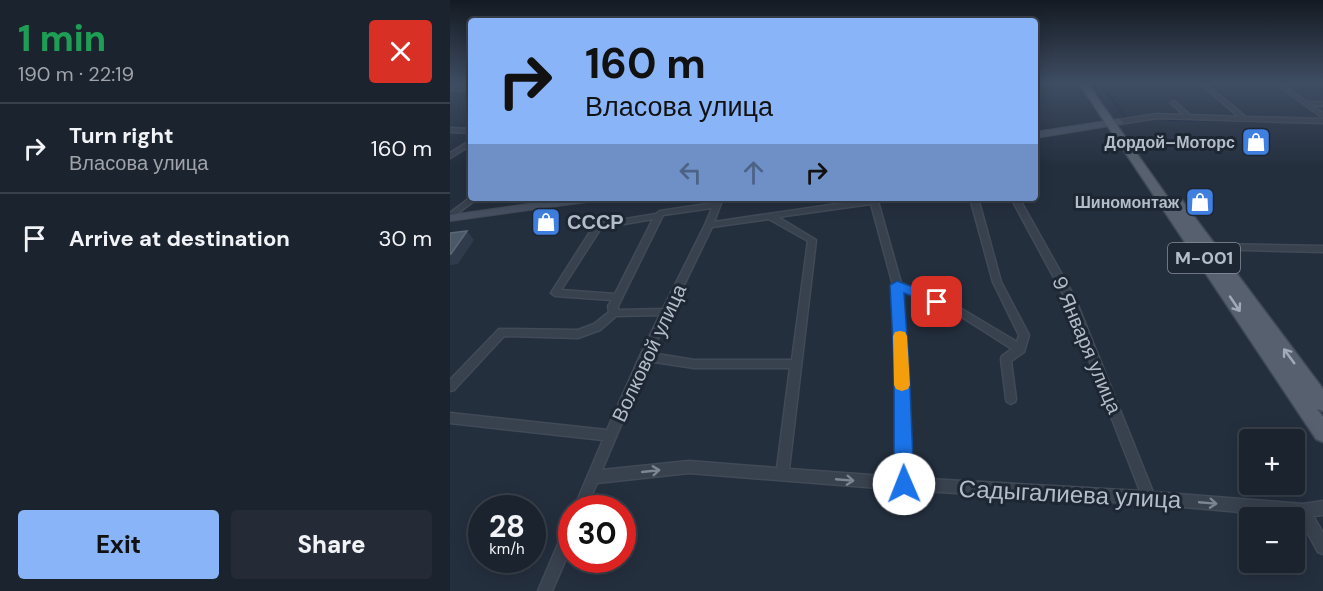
<!DOCTYPE html>
<html lang="en">
<head>
<meta charset="utf-8">
<style>
	:root { --surface:#1b232e; --page:#242b36; --text:#f1f3f6; --muted:#a0a4aa; --line:#39404a; --accent:#8ab4f8 }
	body { margin:0; font-family:"DM Sans",sans-serif; background:var(--page); color:var(--text); height:100vh; display:flex; flex-direction:column; font-size:22px; white-space:nowrap }
	* { box-sizing:border-box; margin:0 }
	p { font-size:20px; color:var(--muted) }
	.icon { flex:none; width:33px; height:33px; fill:none; stroke:currentColor; stroke-width:2; stroke-linecap:round; stroke-linejoin:round }
	.map { position:relative; flex:1; overflow:hidden }
	.drawer { display:flex; flex-direction:column; background:var(--surface); width:450px }
	.drawer>* { flex:none }
	.banner { position:absolute; left:18px; top:18px; width:570px; height:183px; border-radius:6px; box-shadow:0 3px 15px #0003,0 0 0 2px var(--line); background:#8ab4f8; color:#111; overflow:hidden }
	.tools { position:absolute; left:789px; top:429px; display:grid; gap:12px }
	.tools a { display:grid; place-items:center; width:66px; height:66px; border-radius:6px; background:var(--surface); box-shadow:0 3px 15px #0003,0 0 0 2px var(--line); font-size:30px }
	.speed { position:absolute; left:18px; top:495px; display:flex; gap:12px; font-size:30px; font-weight:700; text-align:center }
	.speed>* { display:grid; place-content:center; width:78px; height:78px; border-radius:50%; background:var(--surface); box-shadow:0 3px 15px #0003,0 0 0 2px var(--line); line-height:1 }
	.speed small { font-size:15px; font-weight:400 }
	.speed .limit { border:9px solid #d22; background:#fff; color:#111 }
	.pin { position:absolute; display:grid; place-items:center; width:51px; height:51px; color:#fff; margin:-26px; border-radius:12px; box-shadow:0 3px 9px #0006 }
	.me { position:absolute; width:66px; margin:-33px; rotate:359deg; stroke-linejoin:round; filter:drop-shadow(0 0 4px #0008) }
	.turn { display:flex; align-items:center; gap:21px; height:126px; padding:0 18px; font-size:27px }
	.turn .icon { width:78px; height:78px; stroke-width:2.5 }
	.turn b { display:block; font-size:42px; line-height:51px }
	.lanes { display:flex; align-items:center; height:57px; padding:0 18px; background:#0003; justify-content:center; gap:30px; direction:ltr }
	.lanes .off { opacity:.35 }
	.round { display:grid; place-items:center; flex:none; width:63px; height:63px; border-radius:6px; background:var(--page) }
	.overview { display:flex; align-items:center; justify-content:space-between; height:102px; padding:0 18px }
	h1 { font-size:36px; font-weight:800; line-height:45px; color:#1e9e55 }
	.cta { display:flex; gap:12px; margin-top:auto; padding:12px 18px }
	.cta a { flex:1; height:69px; border-radius:6px; background:var(--accent); color:#111; font-size:24px; font-weight:800; line-height:69px; text-align:center }
	.cta a+a { background:var(--page); color:var(--text) }
	ul { padding:0; list-style:none }
	li { display:flex; align-items:center; gap:18px; height:90px; padding:0 18px; border-top:2px solid var(--line) }
	li div { flex:1 }
	li b { display:block; font-size:22px }
	li em { font-style:normal }
	main { display:flex; flex:1; min-height:0 }
	.map>svg:first-child { display:block }
	.lines { fill:none; stroke-linecap:round; stroke-linejoin:round }
	.stream { stroke:#17263c; stroke-width:2 }
	.street-casing { stroke:#414a57; stroke-width:3 }
	.secondary-casing { stroke:#414a57; stroke-width:2 }
	.primary-casing { stroke:#414a57; stroke-width:3 }
	.street { fill:#38414e; fill-rule:evenodd }
	.secondary { fill:#465061; fill-rule:evenodd }
	.primary { fill:#56606e; fill-rule:evenodd }
	.shaded-wall { fill:#2f3b4b }
	.building { fill:#4b5868; stroke:#5c6777; stroke-width:1.5 }
	.oneway { stroke:#a1aab7 }
	.oneway2 { stroke:#7c8592 }
	.route { fill:#1a73e8; stroke:#114b97; stroke-width:1.5 }
	.slow { fill:#f59e0b }
	.labels { text-anchor:middle; dominant-baseline:central; stroke-width:6; stroke-linejoin:round; paint-order:stroke }
	.far-poi-label { font-size:16px; font-weight:bold; fill:#b4bcc9; stroke:#1d2633; text-anchor:end }
	.shield { fill:#1d2633; stroke:#878f9c; stroke-width:1.5 }
	.shield-label { font-size:18px; font-weight:bold; fill:#b4bcc9 }
	.poi-label { font-size:20px; font-weight:bold; fill:#b4bcc9; stroke:#1d2633; text-anchor:start }
	.street-label { font-size:20px; fill:#b4bcc9; stroke:#1d2633 }
	.near-street-label { font-size:24px; fill:#b4bcc9; stroke:#1d2633 }
</style>
</head>
<body>
<main>
<section class="drawer">
<div class="overview"><div><h1>1 min</h1><p>190 m · 22:19</p></div><a class="round" style="background:#d93025;color:#fff"><svg class="icon" aria-label="close" viewBox="0 0 24 24"><path d="M6 6l12 12M18 6L6 18"/></svg></a></div>
<ul>
<li><svg class="icon" aria-label="right" viewBox="0 0 24 24"><path d="M7 20v-9h11M14 6l5 5-5 5"/></svg><div><b>Turn right</b><p>Власова улица</p></div><em>160 m</em></li>
<li><svg class="icon" aria-label="arrive" viewBox="0 0 24 24"><path d="M6 21V4h12l-3 4 3 4H6"/></svg><div><b>Arrive at destination</b></div><em>30 m</em></li>
</ul>
<div class="cta"><a>Exit</a><a>Share</a></div>
</section>
<div class="map">
<svg width="873" height="591" viewBox="0 0 873 591">
	<rect width="100%" height="100%" fill="#242f3e"/>
	<g class="lines">
		<!-- stream -->
		<g class="stream">
			<path d="M650,83L677,120H680"/>
			<path d="M758,83L797,116"/>
			<path d="M718,120L780,121"/>
			<path d="M791,121L803,122L800,119"/>
		</g>
		<!-- street casing -->
		<g class="street-casing">
			<g id="street">
				<path d="M750,83H755L796,117L873,119V123L707,118L669,124L666,122L669,120L707,114L734,115L722,104L721,103L724,101L740,115L789,117Z"/>
				<path d="M825,83H831L856,102H873V106L861,105L873,113V118Z"/>
				<path d="M0,86L21,87V91L0,90Z"/>
				<path d="M0,128L21,129V133L0,132Z"/>
				<path d="M21,140V145L0,158V153Z"/>
				<path d="M21,197L28,198L0,219V213Z"/>
				<path d="M265,198H273L264,222L427,198L451,283L510,308L567,342L569,335L543,282L520,198H528L551,282L579,335L574,352L561,361L566,399L565,402L561,404L557,402L556,399L551,359L552,356L562,349L504,312L452,290L457,364L460,478L690,491L615,298L561,198H569L625,298L703,492L853,504L873,501V515L863,516L873,533V554L868,552L849,517L699,504L454,490L239,473L147,483L136,508H124L153,440L0,423V413L157,430L190,356L210,315L166,316L150,330L128,338L54,336L4,390L0,391V380L49,329L128,330L144,324L159,312L158,306L162,300L105,296L101,293L145,224L206,214L210,211L263,203ZM421,204L443,285L447,364L448,477L339,469L366,240L328,217ZM262,208L255,225L213,309L168,310V306L213,215ZM203,219L165,294L111,290L151,228ZM319,219L358,241L342,360H244L201,353L262,227ZM198,361L244,368H340L327,468L239,461L152,470Z"/>
				<path d="M760,244L873,246V252L757,249L756,247L757,245Z"/>
				<path d="M122,521V545L102,591H88L117,523Z"/>
			</g>
		</g>
		<!-- secondary casing -->
		<g class="secondary-casing">
			<g id="secondary">
				<path d="M669,119L673,122L672,124L585,138V132Z"/>
				<path d="M121,198H149L144,201L0,221V215Z"/>
			</g>
		</g>
		<!-- primary casing -->
		<g class="primary-casing">
			<path id="primary" d="M629,83H637L721,202L727,198L731,199L873,389V411L867,409L873,417V442L866,439Z"/>
		</g>
		<!-- street -->
		<use href="#street" class="street"/>
		<!-- secondary -->
		<use href="#secondary" class="secondary"/>
		<!-- primary -->
		<use href="#primary" class="primary"/>
	</g>
	<!-- shaded-wall -->
	<path class="shaded-wall" d="M17,231L24,240L8,264L0,265V254Z"/>
	<!-- building -->
	<path class="building" d="M17,231L1,254H0V233Z"/>
	<!-- one-way arrows -->
	<defs><path id="oneway-shaft" d="M-6 0H5M1.5-3L5.5 0L1.5 3" fill="none" stroke-width="1.6" stroke-linecap="round" stroke-linejoin="round" transform="scale(1.5)"/></defs>
	<g class="oneway">
		<use href="#oneway-shaft" transform="translate(785 304) rotate(56)"/>
		<use href="#oneway-shaft" transform="translate(839 356) rotate(-126)"/>
	</g>
	<g class="oneway2">
		<use href="#oneway-shaft" transform="translate(201 471) rotate(-6)"/>
		<use href="#oneway-shaft" transform="translate(395 480) rotate(5)"/>
		<use href="#oneway-shaft" transform="translate(758 503) rotate(5)"/>
	</g>
	<!-- sky -->
	<linearGradient id="sky" x2="0" y2="1"><stop stop-color="#141a22"/><stop offset="0.5" stop-color="#3f4d63"/><stop offset="1" stop-color="#3f4d63" stop-opacity="0"/></linearGradient>
	<rect width="873" height="166" fill="url(#sky)"/>
	<!-- route -->
	<path class="route" d="M447,281L492,298L494,302L487,307L454,293L459,364L464,484L461,491L454,494L447,491L444,484V364L440,285Z"/>
	<!-- slow -->
	<path class="slow" d="M450,331L455,332L457,336L460,385L458,389L452,391L446,389L444,385L443,336L445,332Z"/>
	<!-- icons -->
	<defs>
		<g id="shop-square" transform="scale(1.5)"><rect x="-9" y="-9" width="18" height="18" rx="4" fill="#3f7fe0" stroke="#1d2633"/><path d="M-5-2.5h2.3a2.7 3.5 0 0 1 5.4 0H5L5.5 6h-11ZM-1.5-2.5h3a1.5 2.3 0 0 0-3 0Z" fill="#fff"/></g>
	</defs>
	<g fill-rule="evenodd">
		<use href="#shop-square" x="806" y="142"/>
		<use href="#shop-square" x="750" y="202"/>
		<use href="#shop-square" x="96" y="222"/>
	</g>
	<g class="labels">
		<!-- far-poi labels -->
		<g class="far-poi-label">
			<text x="785" y="142">Дордой–Моторс</text>
			<text x="729" y="202">Шиномонтаж</text>
		</g>
		<!-- shield labels -->
		<rect class="shield" x="718" y="243" width="72" height="30" rx="4.5"/>
		<g class="shield-label">
			<text x="754" y="258">M-001</text>
		</g>
		<!-- poi labels -->
		<g class="poi-label">
			<text x="117" y="222">СССР</text>
		</g>
		<!-- street labels -->
		<g class="street-label">
			<text transform="translate(637 345) rotate(67)">9 Января улица</text>
			<text transform="translate(199 353) rotate(-65)">Волковой улица</text>
		</g>
		<!-- near-street labels -->
		<g class="near-street-label">
			<text transform="translate(620 494) rotate(3)">Садыгалиева улица</text>
		</g>
	</g>
</svg>
<div class="tools">
<a>+</a>
<a>−</a>
</div>
<div class="speed"><div>28<small>km/h</small></div><div class="limit">30</div></div>
<div class="pin" style="left:487px;top:302px;background:#d93025"><svg class="icon" aria-label="arrive" viewBox="0 0 24 24"><path d="M6 21V4h12l-3 4 3 4H6"/></svg></div>
<svg class="me" style="left:454px;top:484px" viewBox="-20 -20 40 40"><circle r="19" fill="#fff"/><path d="M0-13L10 11 0 6-10 11z" fill="#1a73e8"/></svg>
<div class="banner">
<div class="turn"><svg class="icon" aria-label="right" viewBox="0 0 24 24"><path d="M7 20v-9h11M14 6l5 5-5 5"/></svg><div><b>160 m</b>Власова улица</div></div>
<div class="lanes"><svg class="icon off" aria-label="left" viewBox="0 0 24 24"><path d="M17 20v-9H6M10 6l-5 5 5 5"/></svg><svg class="icon off" aria-label="ahead" viewBox="0 0 24 24"><path d="M12 20V5M6 11l6-6 6 6"/></svg><svg class="icon" aria-label="right" viewBox="0 0 24 24"><path d="M7 20v-9h11M14 6l5 5-5 5"/></svg></div>
</div>
</div>
</main>
</body>
</html>
